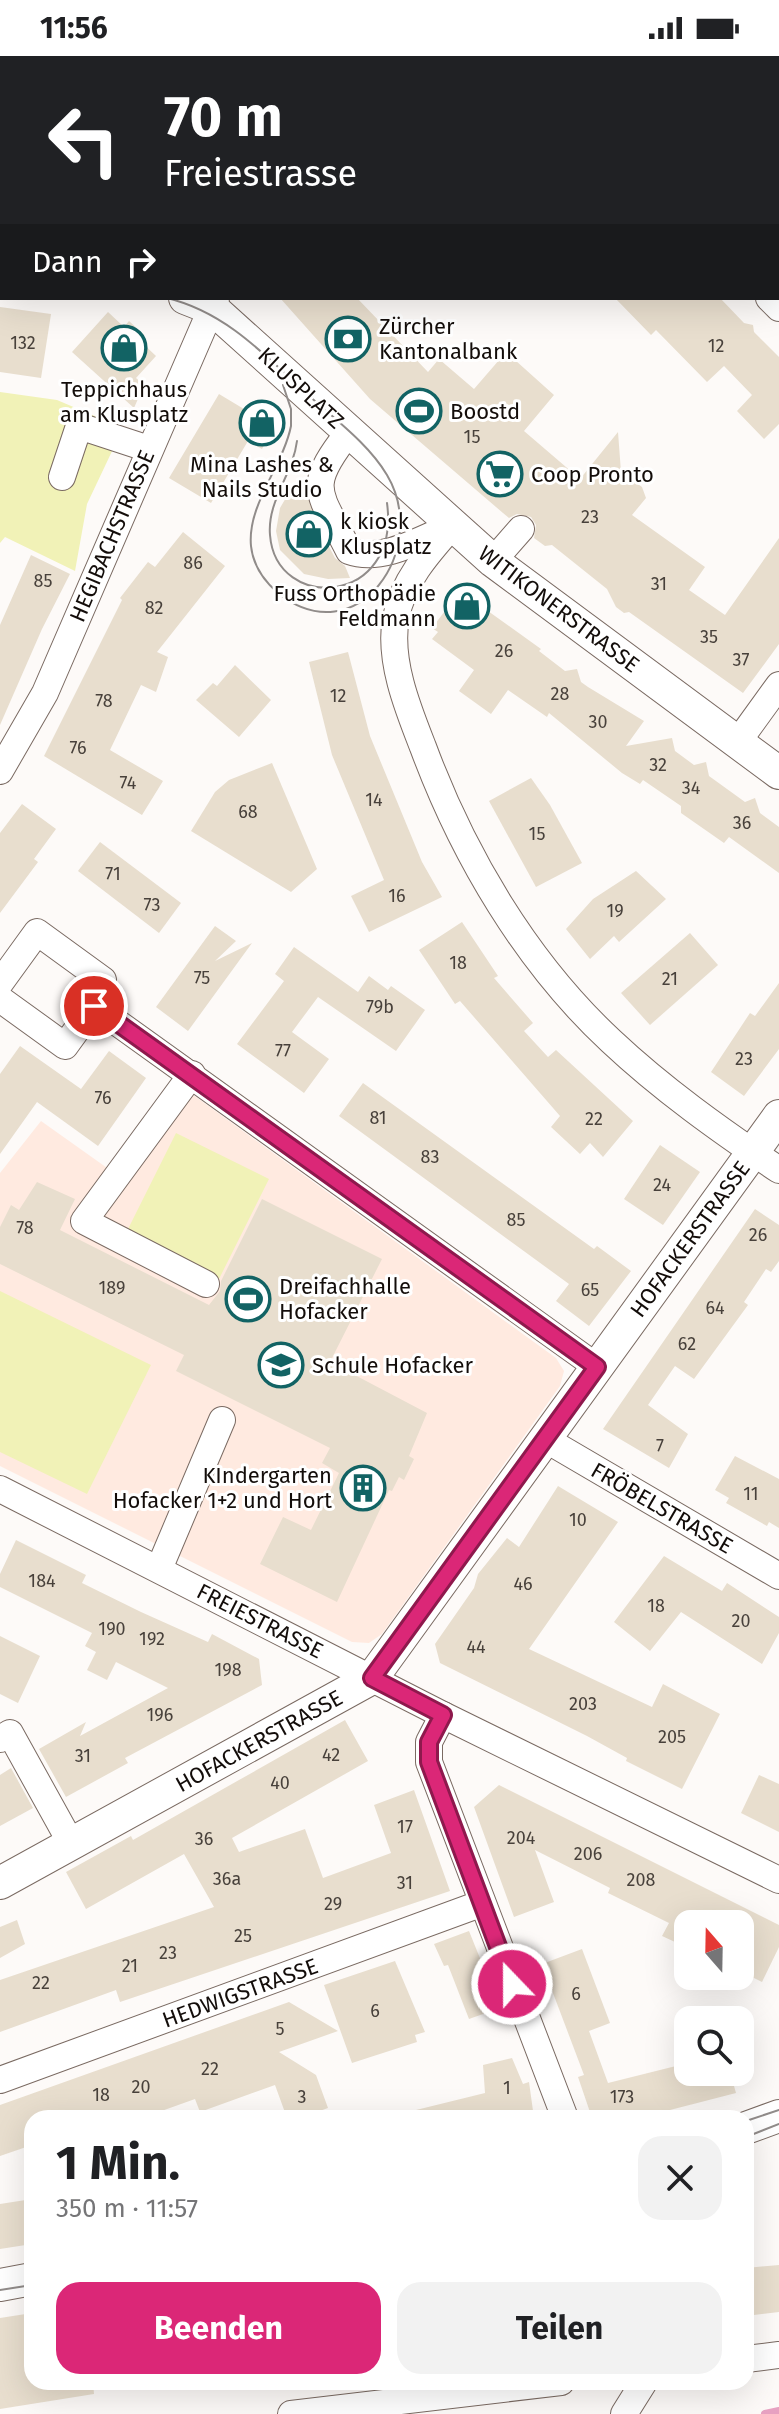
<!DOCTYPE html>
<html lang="de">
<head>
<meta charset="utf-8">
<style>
	:root { --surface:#fff; --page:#f2f2f2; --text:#202124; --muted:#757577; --accent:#db2777 }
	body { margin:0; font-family:"Fira Sans",sans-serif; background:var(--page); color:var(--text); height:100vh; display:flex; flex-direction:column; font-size:30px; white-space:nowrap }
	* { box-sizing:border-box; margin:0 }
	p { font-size:26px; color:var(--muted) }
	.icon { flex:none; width:44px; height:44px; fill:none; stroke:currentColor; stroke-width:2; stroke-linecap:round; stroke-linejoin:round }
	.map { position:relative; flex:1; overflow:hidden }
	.panel { position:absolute; left:24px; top:2054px; width:730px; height:280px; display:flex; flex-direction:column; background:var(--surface); border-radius:24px; box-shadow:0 8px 32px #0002 }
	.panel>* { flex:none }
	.top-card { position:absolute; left:0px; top:0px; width:780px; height:244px; box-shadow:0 8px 32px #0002; background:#202124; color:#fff; overflow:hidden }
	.needle { width:52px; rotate:340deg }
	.tools { position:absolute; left:674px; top:1854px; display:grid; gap:16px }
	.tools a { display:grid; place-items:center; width:80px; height:80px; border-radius:16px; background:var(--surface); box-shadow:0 8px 32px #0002; font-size:40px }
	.pin { position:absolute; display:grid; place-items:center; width:68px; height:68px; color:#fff; margin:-34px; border:4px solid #fff; border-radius:50%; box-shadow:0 2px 8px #0007 }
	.me { position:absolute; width:88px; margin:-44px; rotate:338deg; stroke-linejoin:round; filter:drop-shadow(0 0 6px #0008) }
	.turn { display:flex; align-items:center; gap:28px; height:168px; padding:0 32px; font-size:36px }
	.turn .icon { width:104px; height:104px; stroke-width:2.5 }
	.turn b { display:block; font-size:56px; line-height:68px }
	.then { display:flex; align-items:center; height:76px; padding:0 32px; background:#0003; gap:16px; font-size:30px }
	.round { display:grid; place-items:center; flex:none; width:84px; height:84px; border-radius:24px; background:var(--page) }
	.summary { display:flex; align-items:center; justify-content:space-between; height:136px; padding:0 32px }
	h1 { font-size:48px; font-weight:700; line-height:60px }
	.button { display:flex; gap:16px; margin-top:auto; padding:16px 32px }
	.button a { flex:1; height:92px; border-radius:24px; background:var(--accent); color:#fff; font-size:32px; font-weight:700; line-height:92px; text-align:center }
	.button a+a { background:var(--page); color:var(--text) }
	.status { display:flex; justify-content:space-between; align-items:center; height:56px; padding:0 40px; background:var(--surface); direction:ltr }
	.status svg { height:22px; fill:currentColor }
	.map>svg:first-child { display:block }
	.built { fill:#ffeae0 }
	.green { fill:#f1f2b7 }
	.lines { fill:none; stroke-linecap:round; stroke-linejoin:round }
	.stream { stroke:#e7a1c1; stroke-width:8 }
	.building { fill:#e8dece }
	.minor-casing { stroke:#7a6a62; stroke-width:28 }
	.major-casing { stroke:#7a6a62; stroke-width:34 }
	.minor { stroke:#fff; stroke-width:26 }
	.major { stroke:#fff; stroke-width:32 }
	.tram { stroke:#918c8a; stroke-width:2 }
	.route-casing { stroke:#8e194d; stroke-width:20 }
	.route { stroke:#db2777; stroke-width:14 }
	.labels { text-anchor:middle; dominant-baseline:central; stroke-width:6; stroke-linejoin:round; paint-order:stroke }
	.number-label { font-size:18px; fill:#48413b }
	.poi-label { font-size:22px; fill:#130d0a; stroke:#fff; text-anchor:start }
	.street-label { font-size:22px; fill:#130d0a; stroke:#fff }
</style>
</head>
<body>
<div class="status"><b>11:56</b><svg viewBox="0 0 49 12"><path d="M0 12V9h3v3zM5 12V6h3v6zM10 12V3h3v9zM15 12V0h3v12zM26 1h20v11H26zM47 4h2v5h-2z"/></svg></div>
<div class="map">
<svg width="779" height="2358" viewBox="0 0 779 2358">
	<rect width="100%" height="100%" fill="#fdfaf8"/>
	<!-- built -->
	<path class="built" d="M174,1025L556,1302L564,1315L560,1330L382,1578L369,1587L352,1586L0,1410V1117L41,1065L110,1114Z"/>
	<!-- green -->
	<g class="green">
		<path d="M0,336L57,344L123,372L87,448L75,515L5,481L0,487Z"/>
		<path d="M176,1077L269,1123L218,1225L125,1179Z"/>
		<path d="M0,1235L151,1309L87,1438L0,1396Z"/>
	</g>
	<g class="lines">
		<!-- stream -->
		<path class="stream" d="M765,2358L779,2355"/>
	</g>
	<!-- building -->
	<g class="building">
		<path d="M280,242H357L428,316L439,303L474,333L506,296L554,339L524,375L580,423L618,376L621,416L642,431L646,442L632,459L705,511L689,534L725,559L779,482V588L743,637L629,556L624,557L616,551L607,533L552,489L545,490L534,482L536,469L531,461L517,458L509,462L503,457L370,343Z"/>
		<path d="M615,242H720L744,267L753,269L754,276L779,301V368L764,383L737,355L752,339L724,310L707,326L656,274L651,279Z"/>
		<path d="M0,251L51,258L41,322L0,316Z"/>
		<path d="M108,256L124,271L129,265L144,279L139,284L156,300L136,322L144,329L134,352L72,296Z"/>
		<path d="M219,338L274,371L262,393L248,385L211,447L169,422Z"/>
		<path d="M304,424L316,466L335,502L345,510L350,522L328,523L304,518L280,494L276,475L280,452L287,440Z"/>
		<path d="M183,476L225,510L157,596L168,601L156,636L141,629L110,694L163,725L142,759L44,700L122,544L120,542L148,506L155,511Z"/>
		<path d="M31,499L70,518L42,573L0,669V569Z"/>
		<path d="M460,535L541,593L539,595L565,615L577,613L581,626L588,631L644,665L626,690L672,682L675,695L694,709L706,706L709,720L745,746L755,742L760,757L779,771V817L729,781L724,787L681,757V750L643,724L640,728L622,717L549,657L547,661L508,634L491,658L459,635L474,614L432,583L438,576L432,572Z"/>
		<path d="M348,596L370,680L422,806L442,841L369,876L351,840L384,824L332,699L309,606Z"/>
		<path d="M235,609L271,644L239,681L196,644L213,627L217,630Z"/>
		<path d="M272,707L317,813L291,836L191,775L215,736L229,724Z"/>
		<path d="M531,722L550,749L582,807L536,831L489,745Z"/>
		<path d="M22,748L56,773L34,803L38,806L0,857V777Z"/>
		<path d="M100,786L181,847L159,877L78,815Z"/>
		<path d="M636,815L666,843L619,886L614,880L590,903L566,873L593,843Z"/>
		<path d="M462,866L498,920L494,922L533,967L524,975L548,1001L556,994L633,1065L603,1101L590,1087L580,1098L551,1071L560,1060L460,945L455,948L419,894Z"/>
		<path d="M215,870L236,885L215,905L252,887L188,975L156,951Z"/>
		<path d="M690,877L718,909L650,969L621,937Z"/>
		<path d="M294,891L358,936L369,920L388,934L391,930L425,954L396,995L318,941L292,976L329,1003L304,1037L237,988L284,925L275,918Z"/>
		<path d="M779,927V993L744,1040L711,1016L750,957L755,960Z"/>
		<path d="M20,990L81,1033L109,995L146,1022L98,1090L37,1046L0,1098V1018Z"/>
		<path d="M363,1027L594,1193L597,1190L631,1215L589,1270L556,1245L569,1228L339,1060Z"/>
		<path d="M660,1089L700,1116L663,1169L624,1143Z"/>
		<path d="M37,1126L75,1143L60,1174L209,1249L220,1235L221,1225L262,1143L382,1203L330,1306L427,1357L409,1400L414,1403L404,1424L399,1421L392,1435L389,1434L337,1546L260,1508L283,1461L311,1474L339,1417L322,1407L330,1392L176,1315L184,1299L0,1208V1171L11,1149L19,1154Z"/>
		<path d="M755,1153L779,1169V1205L771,1216L766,1213L744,1246L748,1249L694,1323L675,1310L648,1349L688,1378L669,1412L603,1373Z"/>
		<path d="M735,1400L779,1423V1472L769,1466L767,1470L726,1447L729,1442L715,1434Z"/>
		<path d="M558,1430L618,1466L529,1593L652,1651L663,1628L720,1658L682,1733L626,1705L627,1702L587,1680L440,1607L435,1588L474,1532L478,1518L507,1482L519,1491Z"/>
		<path d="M16,1484L86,1519L82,1527L141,1556L208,1586L212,1578L259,1603L262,1629L125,1702L128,1707L66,1741L39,1693L86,1666L80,1680L168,1632L116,1606L107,1624L87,1614L96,1596L85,1590L92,1577L0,1531V1518Z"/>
		<path d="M664,1500L722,1535L727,1527L779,1561V1577L762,1608L681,1556L650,1595L614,1566Z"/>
		<path d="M0,1580L40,1600L18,1647L0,1638Z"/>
		<path d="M345,1664L368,1705L232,1782L239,1796L305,1773L323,1822L391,1797L374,1749L414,1734L450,1835L120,1946L116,1934L0,1976V1924L214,1851L184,1798L86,1853L66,1816L131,1780L133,1784Z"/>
		<path d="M11,1712L33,1752L0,1770V1719Z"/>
		<path d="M759,1719L779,1728V1776L741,1757Z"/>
		<path d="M499,1729L779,1869V1891L762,1926L740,1915V1868H688V1892L662,1880L669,1867L608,1837L610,1832L535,1794L554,1846L514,1861L474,1751Z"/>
		<path d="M17,1864L25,1888L0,1902V1871Z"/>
		<path d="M469,1875L500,1952L469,1963L448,1909L444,1910L434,1888Z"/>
		<path d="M582,1893L610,1967L589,1975L608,2027L688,2007V2016H730L736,2037L639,2062H592L578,2021L584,2019L542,1908Z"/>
		<path d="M395,1905L425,1976L415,1979L417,1986L352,2007L324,1929Z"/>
		<path d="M289,1946L338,1975L279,1996L316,2019L328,2052L300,2062H287L275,2029L200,2056L195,2043L142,2062H131L129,2055L109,2062H32V2089L0,2100V2049Z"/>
		<path d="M512,2002L523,2028L529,2026L534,2062H417L416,2054L485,2037L483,2009Z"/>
		<path d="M32,2143V2188L0,2193V2148Z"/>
		<path d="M779,2209V2256L746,2260V2212Z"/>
		<path d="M32,2257V2326H93L94,2338L0,2353V2262Z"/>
	</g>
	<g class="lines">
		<!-- minor casing -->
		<g class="minor-casing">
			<g id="minor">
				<path d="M253,0L256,2"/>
				<path d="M557,0L568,2"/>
				<path d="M336,2L337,0"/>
				<path d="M708,2V0"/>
				<path d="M778,6H779"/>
				<path d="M769,242L779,252"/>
				<path d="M349,376C304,433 319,435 349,495C380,506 416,486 445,473"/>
				<path d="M62,421L79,370L149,393"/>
				<path d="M452,470C428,497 402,526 396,562C388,604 408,653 423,691C463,799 526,906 611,985C662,1033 721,1075 779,1114"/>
				<path d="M493,505L521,473"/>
				<path d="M737,687L779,629"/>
				<path d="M0,715L45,637L216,242"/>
				<path d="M0,927L37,876L103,924L87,945L94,950"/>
				<path d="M0,943L65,990L94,950L597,1311"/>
				<path d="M192,1018L84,1165L206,1228"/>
				<path d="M545,1383L779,1520"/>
				<path d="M0,1433L443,1659L779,1824"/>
				<path d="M159,1513L222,1364"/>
				<path d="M443,1659L429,1686V1706L565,2062"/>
				<path d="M0,1683L10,1677L72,1789"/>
				<path d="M0,2024L480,1848"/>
				<path d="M746,2303L779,2299"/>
				<path d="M291,2358L561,2326"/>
				<path d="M624,2358L644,2326"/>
			</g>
		</g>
		<!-- major casing -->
		<g class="major-casing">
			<g id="major">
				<path d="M0,17L2,19"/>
				<path d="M0,212H2"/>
				<path d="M185,242L213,253L493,505L779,717"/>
				<path d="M0,1827L372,1622L779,1060"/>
				<path d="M746,2072L779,2060"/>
				<path d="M0,2229L32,2223"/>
			</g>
		</g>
		<!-- minor -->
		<use href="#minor" class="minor"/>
		<!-- major -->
		<use href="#major" class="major"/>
		<!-- tram -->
		<g class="tram">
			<path d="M0,205L2,206"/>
			<path d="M167,242C225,256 264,298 306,337C333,362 368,387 387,419C431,493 357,600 278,537C264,525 253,509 251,490C247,449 283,410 291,370V353L283,329"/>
			<path d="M297,385C293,418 267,445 270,479C276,557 401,550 387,447"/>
			<path d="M746,2065L779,2054"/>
			<path d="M746,2081L779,2068"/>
			<path d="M0,2234L32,2229"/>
		</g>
	</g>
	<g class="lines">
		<!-- route casing -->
		<g class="route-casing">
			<path id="route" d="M94,950L597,1311L372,1622L443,1659L429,1686V1706L512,1928"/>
		</g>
		<!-- route -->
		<use href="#route" class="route"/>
	</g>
	<!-- icons -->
	<defs>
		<g id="bank-ring" transform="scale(2.3)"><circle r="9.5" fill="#fff" stroke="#126364" stroke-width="1.5"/><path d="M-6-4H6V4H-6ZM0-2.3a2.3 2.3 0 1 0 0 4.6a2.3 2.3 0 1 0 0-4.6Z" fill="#126364"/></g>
		<g id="shop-ring" transform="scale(2.3)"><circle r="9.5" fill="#fff" stroke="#126364" stroke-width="1.5"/><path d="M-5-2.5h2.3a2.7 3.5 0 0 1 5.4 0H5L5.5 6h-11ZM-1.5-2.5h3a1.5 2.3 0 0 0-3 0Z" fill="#126364"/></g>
		<g id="stadium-ring" transform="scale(2.3)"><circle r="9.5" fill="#fff" stroke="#126364" stroke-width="1.5"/><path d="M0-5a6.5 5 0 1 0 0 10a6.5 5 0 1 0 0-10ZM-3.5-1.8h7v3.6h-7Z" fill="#126364"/></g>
		<g id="supermarket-ring" transform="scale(2.3)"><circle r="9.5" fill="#fff" stroke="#126364" stroke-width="1.5"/><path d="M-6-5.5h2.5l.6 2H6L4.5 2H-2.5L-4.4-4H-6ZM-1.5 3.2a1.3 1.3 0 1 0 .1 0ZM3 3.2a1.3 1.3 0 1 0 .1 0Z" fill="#126364"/></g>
		<g id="school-ring" transform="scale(2.3)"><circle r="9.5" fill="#fff" stroke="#126364" stroke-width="1.5"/><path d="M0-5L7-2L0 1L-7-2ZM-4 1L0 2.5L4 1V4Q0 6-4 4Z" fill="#126364"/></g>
		<g id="building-ring" transform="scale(2.3)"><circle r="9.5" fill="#fff" stroke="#126364" stroke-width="1.5"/><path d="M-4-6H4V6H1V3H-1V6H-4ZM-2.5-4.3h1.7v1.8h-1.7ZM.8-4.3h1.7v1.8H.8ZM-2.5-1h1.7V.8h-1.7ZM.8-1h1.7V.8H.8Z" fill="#126364"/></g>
	</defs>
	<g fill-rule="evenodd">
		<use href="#bank-ring" x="348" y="283"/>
		<use href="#shop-ring" x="124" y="292"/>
		<use href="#stadium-ring" x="419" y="355"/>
		<use href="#shop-ring" x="262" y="367"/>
		<use href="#supermarket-ring" x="500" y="418"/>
		<use href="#shop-ring" x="309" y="478"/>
		<use href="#shop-ring" x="467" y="550"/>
		<use href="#stadium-ring" x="248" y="1243"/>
		<use href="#school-ring" x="281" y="1309"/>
		<use href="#building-ring" x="363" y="1432"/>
	</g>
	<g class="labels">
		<!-- number labels -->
		<g class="number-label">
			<text x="23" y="287">132</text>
			<text x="716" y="290">12</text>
			<text x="472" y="381">15</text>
			<text x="590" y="461">23</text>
			<text x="193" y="507">86</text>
			<text x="43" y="525">85</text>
			<text x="659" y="528">31</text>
			<text x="154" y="552">82</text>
			<text x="709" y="581">35</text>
			<text x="504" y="595">26</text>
			<text x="741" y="604">37</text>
			<text x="560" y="638">28</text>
			<text x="338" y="640">12</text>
			<text x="104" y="645">78</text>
			<text x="598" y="666">30</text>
			<text x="78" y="692">76</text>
			<text x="658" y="709">32</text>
			<text x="128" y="727">74</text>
			<text x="691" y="732">34</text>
			<text x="374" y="744">14</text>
			<text x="248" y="756">68</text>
			<text x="742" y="767">36</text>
			<text x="537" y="778">15</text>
			<text x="113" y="818">71</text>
			<text x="397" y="840">16</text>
			<text x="152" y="849">73</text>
			<text x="615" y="855">19</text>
			<text x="458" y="907">18</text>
			<text x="202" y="922">75</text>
			<text x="670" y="923">21</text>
			<text x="380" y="951">79b</text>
			<text x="283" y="995">77</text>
			<text x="744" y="1003">23</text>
			<text x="103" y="1042">76</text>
			<text x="378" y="1062">81</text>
			<text x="594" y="1063">22</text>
			<text x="430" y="1101">83</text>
			<text x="662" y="1129">24</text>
			<text x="516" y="1164">85</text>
			<text x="25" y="1172">78</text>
			<text x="758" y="1179">26</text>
			<text x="112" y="1232">189</text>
			<text x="590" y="1234">65</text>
			<text x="715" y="1252">64</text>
			<text x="687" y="1288">62</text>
			<text x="660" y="1390">7</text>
			<text x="751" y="1438">11</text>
			<text x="578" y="1464">10</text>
			<text x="42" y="1525">184</text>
			<text x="523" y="1528">46</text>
			<text x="656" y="1550">18</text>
			<text x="741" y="1565">20</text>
			<text x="112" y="1573">190</text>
			<text x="152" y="1583">192</text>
			<text x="476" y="1591">44</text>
			<text x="228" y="1614">198</text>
			<text x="583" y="1648">203</text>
			<text x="160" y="1659">196</text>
			<text x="672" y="1681">205</text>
			<text x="331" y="1699">42</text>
			<text x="83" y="1700">31</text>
			<text x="280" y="1727">40</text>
			<text x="405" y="1771">17</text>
			<text x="521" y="1782">204</text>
			<text x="204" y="1783">36</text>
			<text x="588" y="1798">206</text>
			<text x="227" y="1823">36a</text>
			<text x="641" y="1824">208</text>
			<text x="405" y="1827">31</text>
			<text x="333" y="1848">29</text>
			<text x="243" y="1880">25</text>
			<text x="168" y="1897">23</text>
			<text x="130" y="1910">21</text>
			<text x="41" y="1927">22</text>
			<text x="576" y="1938">6</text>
			<text x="375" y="1955">6</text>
			<text x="280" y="1973">5</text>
			<text x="210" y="2013">22</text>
			<text x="141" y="2031">20</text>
			<text x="507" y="2032">1</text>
			<text x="101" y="2039">18</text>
			<text x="302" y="2041">3</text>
			<text x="622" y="2041">173</text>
		</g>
		<!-- poi labels -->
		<g class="poi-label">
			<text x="379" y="270">Zürcher<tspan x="379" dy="25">Kantonalbank</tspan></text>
			<text x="124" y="333" text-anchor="middle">Teppichhaus<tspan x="124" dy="25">am Klusplatz</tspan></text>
			<text x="450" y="355">Boostd</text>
			<text x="262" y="408" text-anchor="middle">Mina Lashes &amp;<tspan x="262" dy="25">Nails Studio</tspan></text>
			<text x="531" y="418">Coop Pronto</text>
			<text x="340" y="465">k kiosk<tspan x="340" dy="25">Klusplatz</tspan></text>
			<text x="436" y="537" text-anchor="end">Fuss Orthopädie<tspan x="436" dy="25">Feldmann</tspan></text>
			<text x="279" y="1230">Dreifachhalle<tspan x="279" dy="25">Hofacker</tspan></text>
			<text x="312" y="1309">Schule Hofacker</text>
			<text x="332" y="1419" text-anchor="end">KIndergarten<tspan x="332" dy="25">Hofacker 1+2 und Hort</tspan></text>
		</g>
		<!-- street labels -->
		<g class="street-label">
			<text transform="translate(301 332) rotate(43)">KLUSPLATZ</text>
			<text transform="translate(112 480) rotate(-67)">HEGIBACHSTRASSE</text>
			<text transform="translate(559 553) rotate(37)">WITIKONERSTRASSE</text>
			<text transform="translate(690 1183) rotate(-54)">HOFACKERSTRASSE</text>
			<text transform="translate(662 1452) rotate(30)">FRÖBELSTRASSE</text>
			<text transform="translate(260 1565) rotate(27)">FREIESTRASSE</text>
			<text transform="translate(259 1685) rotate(-29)">HOFACKERSTRASSE</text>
			<text transform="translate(240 1937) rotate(-20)">HEDWIGSTRASSE</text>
		</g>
	</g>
</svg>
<div class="tools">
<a><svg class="needle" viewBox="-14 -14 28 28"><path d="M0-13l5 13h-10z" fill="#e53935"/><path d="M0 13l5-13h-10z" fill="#757577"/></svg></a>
<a><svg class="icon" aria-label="search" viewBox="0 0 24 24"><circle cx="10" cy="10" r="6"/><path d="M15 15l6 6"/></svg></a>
</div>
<div class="pin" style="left:94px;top:950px;background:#d93025"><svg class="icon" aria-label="arrive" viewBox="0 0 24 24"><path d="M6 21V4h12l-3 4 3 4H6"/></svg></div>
<svg class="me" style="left:512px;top:1928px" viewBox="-20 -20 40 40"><circle r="17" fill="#db2777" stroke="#fff" stroke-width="3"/><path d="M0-11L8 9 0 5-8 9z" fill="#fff"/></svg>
<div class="top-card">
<div class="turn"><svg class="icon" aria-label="left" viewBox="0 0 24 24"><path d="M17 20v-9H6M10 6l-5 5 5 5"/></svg><div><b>70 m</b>Freiestrasse</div></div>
<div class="then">Dann<svg class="icon" aria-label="right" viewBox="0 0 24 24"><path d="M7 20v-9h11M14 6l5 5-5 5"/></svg></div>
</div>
<section class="panel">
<div class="summary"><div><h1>1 Min.</h1><p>350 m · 11:57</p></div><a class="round"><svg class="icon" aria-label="close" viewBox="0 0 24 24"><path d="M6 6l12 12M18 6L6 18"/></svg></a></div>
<div class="button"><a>Beenden</a><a>Teilen</a></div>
</section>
</div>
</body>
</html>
